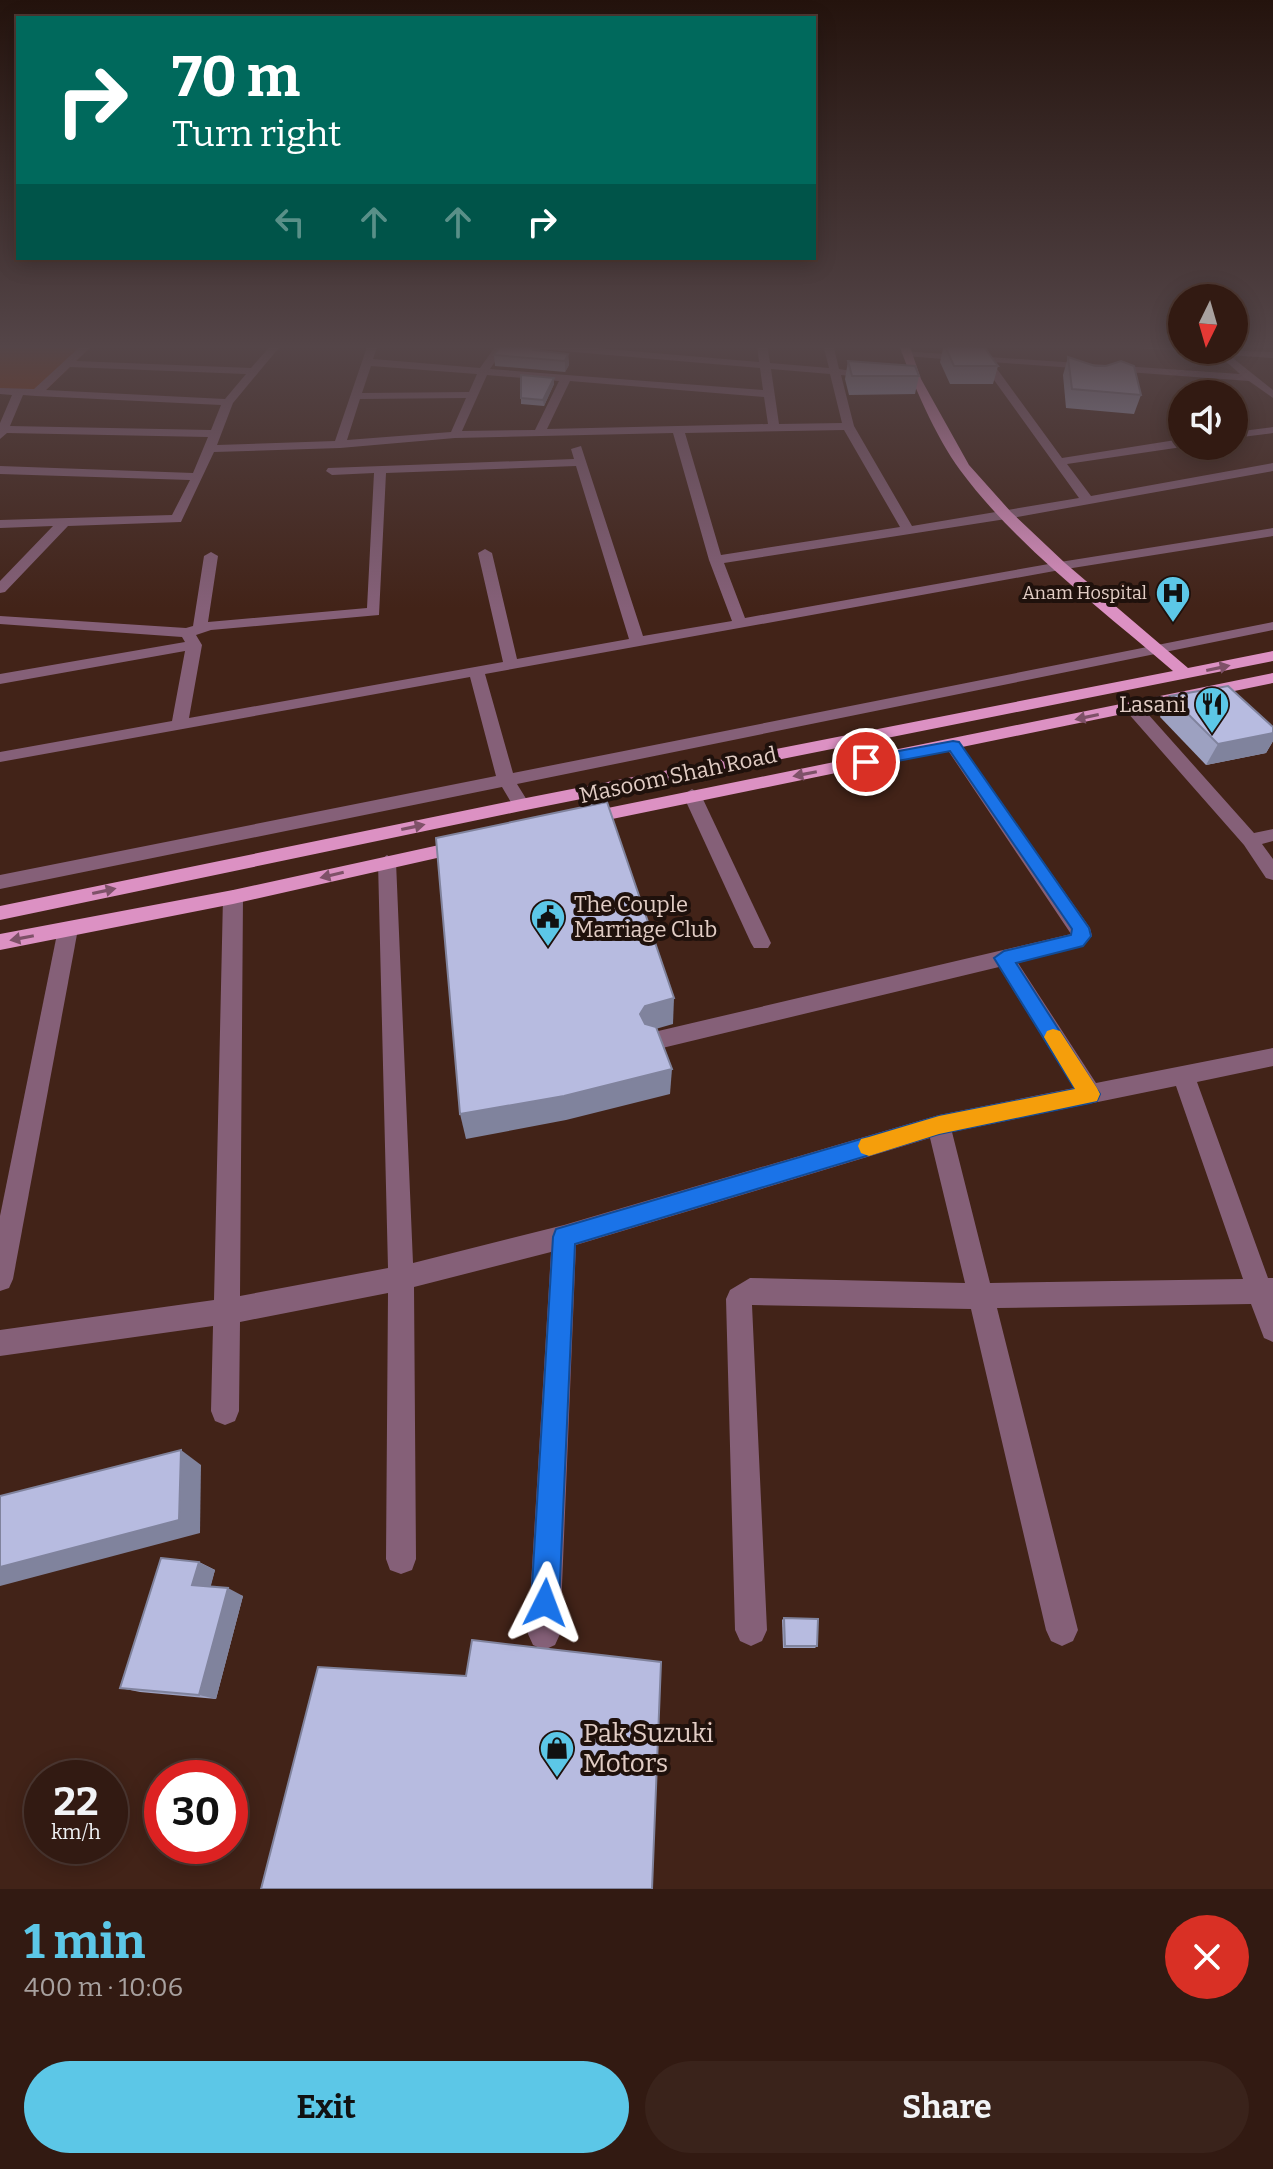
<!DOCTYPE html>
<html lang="en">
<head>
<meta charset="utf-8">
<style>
	:root { --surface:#321a12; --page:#3a231b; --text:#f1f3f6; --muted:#a8a19f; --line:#4d3832; --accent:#5cc7e7 }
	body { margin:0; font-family:Bitter,serif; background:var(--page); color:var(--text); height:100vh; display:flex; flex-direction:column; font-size:30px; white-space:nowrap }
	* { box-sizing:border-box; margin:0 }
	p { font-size:26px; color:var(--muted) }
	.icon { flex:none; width:44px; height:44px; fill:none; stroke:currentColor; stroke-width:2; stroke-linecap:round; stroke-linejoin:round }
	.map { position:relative; height:1889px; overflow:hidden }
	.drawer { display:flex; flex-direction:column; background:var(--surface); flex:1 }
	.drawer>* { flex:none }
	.banner { position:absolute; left:16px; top:16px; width:800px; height:244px; border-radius:0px; box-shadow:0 4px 20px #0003,0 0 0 2px var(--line); background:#00695c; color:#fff; overflow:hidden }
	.needle { width:52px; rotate:185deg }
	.buttons { position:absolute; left:1168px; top:284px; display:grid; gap:16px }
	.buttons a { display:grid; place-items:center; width:80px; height:80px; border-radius:50%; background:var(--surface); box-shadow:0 4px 20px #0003,0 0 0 2px var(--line); font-size:40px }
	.speed { position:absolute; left:24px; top:1760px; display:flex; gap:16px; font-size:40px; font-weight:700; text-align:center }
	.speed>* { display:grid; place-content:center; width:104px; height:104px; border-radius:50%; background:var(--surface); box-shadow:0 4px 20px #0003,0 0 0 2px var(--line); line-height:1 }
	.speed small { font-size:20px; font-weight:400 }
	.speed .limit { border:12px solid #d22; background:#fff; color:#111 }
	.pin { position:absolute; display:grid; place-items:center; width:68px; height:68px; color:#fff; margin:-34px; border:4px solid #fff; border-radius:50%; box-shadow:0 2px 8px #0007 }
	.me { position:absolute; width:88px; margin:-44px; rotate:3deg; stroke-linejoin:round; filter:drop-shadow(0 0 6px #0008) }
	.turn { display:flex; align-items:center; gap:28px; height:168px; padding:0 24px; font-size:36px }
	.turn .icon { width:104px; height:104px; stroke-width:2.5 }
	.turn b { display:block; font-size:56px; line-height:68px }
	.lanes { display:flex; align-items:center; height:76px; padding:0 24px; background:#0003; justify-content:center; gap:40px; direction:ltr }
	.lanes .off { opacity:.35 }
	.round { display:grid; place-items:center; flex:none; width:84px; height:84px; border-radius:42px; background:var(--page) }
	.summary { display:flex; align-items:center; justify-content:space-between; height:136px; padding:0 24px }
	h1 { font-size:48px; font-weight:700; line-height:60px; color:var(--accent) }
	.primary-button { display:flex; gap:16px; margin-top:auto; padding:16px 24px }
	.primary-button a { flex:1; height:92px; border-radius:48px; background:var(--accent); color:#111; font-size:32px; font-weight:700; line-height:92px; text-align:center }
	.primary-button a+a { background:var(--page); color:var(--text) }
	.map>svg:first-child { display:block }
	.green { fill:#842b01 }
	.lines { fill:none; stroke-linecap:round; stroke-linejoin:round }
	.minor { fill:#856078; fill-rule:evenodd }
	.major { fill:#dc91c3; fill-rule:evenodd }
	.wall { fill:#9da1c1 }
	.shaded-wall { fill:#80839d }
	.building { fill:#b7bbe0; stroke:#80839d; stroke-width:2 }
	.oneway { fill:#7e5168 }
	.route { fill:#1a73e8; stroke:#114b97; stroke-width:2 }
	.slow { fill:#f59e0b }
	.labels { text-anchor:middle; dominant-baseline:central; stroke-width:8; stroke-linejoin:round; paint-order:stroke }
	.far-poi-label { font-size:18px; fill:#e2cdc5; stroke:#1f110c; text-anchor:end }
	.poi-label { font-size:22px; fill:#e2cdc5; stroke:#1f110c; text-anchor:end }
	.street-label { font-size:22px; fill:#e2cdc5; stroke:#1f110c }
	.near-poi-label { font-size:26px; fill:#e2cdc5; stroke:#1f110c; text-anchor:start }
</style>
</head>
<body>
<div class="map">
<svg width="1273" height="1889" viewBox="0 0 1273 1889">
	<rect width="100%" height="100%" fill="#422318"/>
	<!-- green -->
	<path class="green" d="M0,344L92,346L42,394L0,391Z"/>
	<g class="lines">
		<!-- minor -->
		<g class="minor">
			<path d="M83,344H94L76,361L251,368L272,344H282L233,403L217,445L335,441L368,344H378L373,359L480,368L497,344H507L490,369L763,390L760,368L516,347L511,344H549L759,362L757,344H767L770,363L829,368L823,344H833L839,369L878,375L873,378L841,375L854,426L912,526L1079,498L981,362L906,356L901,353L902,351L1240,374L1213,350L1273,352V358L1229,355L1273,390V398L1249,381L992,362L1062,458L1182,439V447L1067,464L1091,496L1273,463V471L1006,519L724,563L745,618L1060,562L1273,528V536L1060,570L485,674L513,773L1273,622V630L517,784L530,805L521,811L515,809L502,787L0,889V875L496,776L470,677L0,762V752L172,721L185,651L0,684V674L185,642L182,637L0,624V616L186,628L193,626L204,556L211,552L218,556L208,622L367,608L374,473L332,475L326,471L328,468L574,459L571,449L581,446L643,636L732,621L709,560L673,433L455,438L340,448L214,452L181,522L68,526L5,592L0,593V581L53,526L0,528V520L172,515L190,480L0,474V466L193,473L208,437L7,433L0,439V423L12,395L0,394V388L34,389ZM371,366L477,374L469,392L362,393ZM70,367L246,374L225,399L46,390ZM771,369L830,374L842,423L779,424ZM487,375L559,381L535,430L462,431ZM570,381L764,397L768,424L547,429ZM23,395L36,396L221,405L211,430L10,426ZM466,398L451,432L347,440L360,399ZM844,430L900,527L721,555L685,433ZM576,466L629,639L517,659L492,553L485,549L478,553L503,662L189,718L202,645L196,635L211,630L379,615L386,473Z"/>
			<path d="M1116,344L1182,345V350H1186L1182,351L1121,347Z"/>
			<path d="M1273,427V433L1234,438V432Z"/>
			<path d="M1133,703L1139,704L1254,833L1273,829V841L1262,844L1273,859V880L1266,878L1244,845L1127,712L1125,708Z"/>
			<path d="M953,741L959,742L1090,928L1092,936L1083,946L1018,963L1096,1083L1273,1048V1066L1197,1082L1268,1278H1273V1342L1264,1338L1251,1304L997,1308L1078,1630L1073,1641L1062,1646L1051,1641L1046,1630L971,1309L752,1305L767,1630L762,1641L751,1646L740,1641L735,1630L726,1299L730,1290L750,1278L965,1283L930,1138L576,1245L560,1634L555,1645L544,1650L533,1645L528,1634L551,1252L414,1287L416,1559L412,1570L401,1574L390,1570L386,1559L388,1293L240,1322L239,1411L235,1421L225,1425L215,1421L211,1411L213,1326L0,1356V1330L214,1300L223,897L233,890L243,897L240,1296L388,1268L378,862L387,855L396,862L413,1263L564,1225L939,1115L1074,1088L999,967L654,1050L646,1047L643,1041L646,1035L654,1032L1071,934L945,746ZM1176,1086L1243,1279L990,1283L952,1132Z"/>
			<path d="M692,789L701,795L771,943L768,948H754L751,943L683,795Z"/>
			<path d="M68,922L75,924L78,929L13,1279L9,1288L0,1291V1216L58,929L61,924Z"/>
		</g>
		<!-- major -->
		<g class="major">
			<path d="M899,344H909L921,379L969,465L1011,512L1065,563L1188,668L1273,651V661L521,811L0,920V906L521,799L1173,671C1100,608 1018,548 960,470C936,437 912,383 899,344Z"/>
			<path d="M1273,673V683L583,825L574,819L583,813Z"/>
			<path d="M462,840L468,841L471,846L468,851L233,904L0,950V934L233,890Z"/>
		</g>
	</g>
	<!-- wall -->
	<g class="wall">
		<path d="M540,344V351L568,354L569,365L565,372L495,366L494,355Z"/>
		<path d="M944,344L998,366L993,384H950L940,362Z"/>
		<path d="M1068,357L1141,395L1134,414L1066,408L1063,375Z"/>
		<path d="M848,361L919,376L915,394L849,395L845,379Z"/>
		<path d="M554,378V384L544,406L521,404V398Z"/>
		<path d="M1170,696L1273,727V741L1266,753L1206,765L1160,717Z"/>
		<path d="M199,1562L215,1570L210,1587L243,1596L216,1699L140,1692L120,1688Z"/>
		<path d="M784,1618L817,1646L815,1648H783L782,1620Z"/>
	</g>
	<!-- shaded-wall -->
	<g class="shaded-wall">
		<path d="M537,344H540V352L533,350Z"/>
		<path d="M568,354L569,365L565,372V361Z"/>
		<path d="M554,378V384L544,406L543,400Z"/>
		<path d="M1273,733V741L1266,753L1206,765L1218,744Z"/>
		<path d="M674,998L673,1024L645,1032L640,1014L645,1006Z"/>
		<path d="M672,1069L670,1094L566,1120L466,1139L460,1114Z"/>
		<path d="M181,1450L201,1465L200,1533L0,1586V1567Z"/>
		<path d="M199,1562L215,1570L209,1593L192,1585Z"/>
		<path d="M228,1588L243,1596L216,1699L199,1695Z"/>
	</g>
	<!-- building -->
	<g class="building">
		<path d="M502,344H537L533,350L568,354L565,361L494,355Z"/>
		<path d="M944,344L984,347L998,366H954Z"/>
		<path d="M1068,357L1095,366H1106L1121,361L1134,366L1141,395L1072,389Z"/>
		<path d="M848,361L915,366L919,376H852Z"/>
		<path d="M521,375L554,378L543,400L521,398Z"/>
		<path d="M1228,686L1273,727V733L1218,744L1170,696Z"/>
		<path d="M607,802L674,998L645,1006L640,1014L645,1024L656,1027L672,1069L564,1096L460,1114L436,838Z"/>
		<path d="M181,1450L179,1520L0,1567V1496Z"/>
		<path d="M161,1558L199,1562L192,1585L228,1588L199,1695L120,1688Z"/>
		<path d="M784,1618L818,1619L817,1646H785Z"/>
		<path d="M472,1640L661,1662L652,1889H261L318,1667L466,1676Z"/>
	</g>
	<!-- one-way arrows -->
	<defs><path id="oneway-solid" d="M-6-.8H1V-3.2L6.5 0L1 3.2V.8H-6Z" transform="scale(2)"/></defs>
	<g class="oneway">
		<use href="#oneway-solid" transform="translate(1218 668) rotate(-12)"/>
		<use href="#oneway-solid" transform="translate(1087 717) rotate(168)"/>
		<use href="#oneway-solid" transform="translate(805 774) rotate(169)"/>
		<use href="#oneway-solid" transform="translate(413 827) rotate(-12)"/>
		<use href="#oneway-solid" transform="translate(332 875) rotate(167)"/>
		<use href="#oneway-solid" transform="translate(104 891) rotate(-12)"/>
		<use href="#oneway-solid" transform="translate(22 938) rotate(169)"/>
	</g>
	<!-- sky -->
	<linearGradient id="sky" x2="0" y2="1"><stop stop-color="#24130d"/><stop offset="0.57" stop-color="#544548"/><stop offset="1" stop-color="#544548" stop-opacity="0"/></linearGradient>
	<rect width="1273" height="608" fill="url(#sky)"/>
	<!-- route -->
	<path class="route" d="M953,741L959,742L1089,928L1091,936L1083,946L1016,963L1100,1094L1097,1101L1090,1103L939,1134L575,1244L559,1603L555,1613L545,1617L535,1613L531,1603L553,1237L556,1229L939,1116L1075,1089L994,958L1004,951L1071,935L1072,929L950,751L866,767L858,762L866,757Z"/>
	<!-- slow -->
	<path class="slow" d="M1053,1029L1060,1031L1097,1088L1100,1094L1097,1101L939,1134L869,1156L861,1153L858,1146L861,1139L869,1137L939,1116L1075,1089L1044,1037L1047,1031Z"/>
	<!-- icons -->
	<defs>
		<g id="hospital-pin" transform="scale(1.8)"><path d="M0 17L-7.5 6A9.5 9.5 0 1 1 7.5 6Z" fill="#5cc7e7" stroke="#1f110c"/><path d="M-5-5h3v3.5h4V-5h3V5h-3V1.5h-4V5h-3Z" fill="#111"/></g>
		<g id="restaurant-pin" transform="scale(1.8)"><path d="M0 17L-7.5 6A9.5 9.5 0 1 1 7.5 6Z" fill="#5cc7e7" stroke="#1f110c"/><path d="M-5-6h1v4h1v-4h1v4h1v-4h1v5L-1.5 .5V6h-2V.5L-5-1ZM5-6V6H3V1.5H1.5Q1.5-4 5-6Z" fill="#111"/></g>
		<g id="civic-pin" transform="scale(1.8)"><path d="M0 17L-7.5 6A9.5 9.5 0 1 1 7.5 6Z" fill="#5cc7e7" stroke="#1f110c"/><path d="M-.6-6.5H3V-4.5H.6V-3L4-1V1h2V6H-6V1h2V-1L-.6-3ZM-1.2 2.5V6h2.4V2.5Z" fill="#111"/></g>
		<g id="shop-pin" transform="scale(1.8)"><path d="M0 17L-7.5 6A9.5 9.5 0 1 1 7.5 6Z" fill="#5cc7e7" stroke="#1f110c"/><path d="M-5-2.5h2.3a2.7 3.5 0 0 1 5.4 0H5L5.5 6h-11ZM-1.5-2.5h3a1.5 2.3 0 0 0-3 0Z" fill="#111"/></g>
	</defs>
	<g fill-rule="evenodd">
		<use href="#hospital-pin" x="1173" y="593"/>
		<use href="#restaurant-pin" x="1212" y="704"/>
		<use href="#civic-pin" x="548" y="917"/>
		<use href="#shop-pin" x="557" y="1748"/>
	</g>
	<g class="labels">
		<!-- far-poi labels -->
		<g class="far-poi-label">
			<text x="1147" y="593">Anam Hospital</text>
		</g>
		<!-- poi labels -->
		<g class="poi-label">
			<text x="1186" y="704">Lasani</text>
			<text x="574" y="904" text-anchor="start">The Couple<tspan x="574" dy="25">Marriage Club</tspan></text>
		</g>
		<!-- street labels -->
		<g class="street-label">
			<text transform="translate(678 775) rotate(-12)">Masoom Shah Road</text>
		</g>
		<!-- near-poi labels -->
		<g class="near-poi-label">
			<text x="583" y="1733">Pak Suzuki<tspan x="583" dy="30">Motors</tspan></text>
		</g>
	</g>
</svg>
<div class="buttons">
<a><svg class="needle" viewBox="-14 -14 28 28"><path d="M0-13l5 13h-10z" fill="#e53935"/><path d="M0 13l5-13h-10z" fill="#a8a19f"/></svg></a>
<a><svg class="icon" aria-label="sound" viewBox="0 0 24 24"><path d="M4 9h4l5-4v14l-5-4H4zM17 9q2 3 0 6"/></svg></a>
</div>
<div class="speed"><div>22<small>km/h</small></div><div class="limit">30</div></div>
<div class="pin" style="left:866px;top:762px;background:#d93025"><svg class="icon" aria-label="arrive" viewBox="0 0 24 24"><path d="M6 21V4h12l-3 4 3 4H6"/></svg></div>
<svg class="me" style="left:545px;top:1603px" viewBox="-20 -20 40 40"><path d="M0-17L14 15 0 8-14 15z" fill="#1a73e8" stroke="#fff" stroke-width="4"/></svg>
<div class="banner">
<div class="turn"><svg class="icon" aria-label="right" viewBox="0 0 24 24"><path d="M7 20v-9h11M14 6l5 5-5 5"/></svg><div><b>70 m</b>Turn right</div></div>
<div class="lanes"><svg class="icon off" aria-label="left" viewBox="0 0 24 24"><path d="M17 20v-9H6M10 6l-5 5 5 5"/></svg><svg class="icon off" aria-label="ahead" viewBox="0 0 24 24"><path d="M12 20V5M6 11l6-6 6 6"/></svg><svg class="icon off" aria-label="ahead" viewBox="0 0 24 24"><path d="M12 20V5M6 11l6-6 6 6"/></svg><svg class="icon" aria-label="right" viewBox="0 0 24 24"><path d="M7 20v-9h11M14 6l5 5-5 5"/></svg></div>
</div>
</div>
<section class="drawer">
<div class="summary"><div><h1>1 min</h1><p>400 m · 10:06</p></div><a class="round" style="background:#d93025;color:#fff"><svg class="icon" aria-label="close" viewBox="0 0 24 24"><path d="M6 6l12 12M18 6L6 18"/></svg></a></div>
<div class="primary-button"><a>Exit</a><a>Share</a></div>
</section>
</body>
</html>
